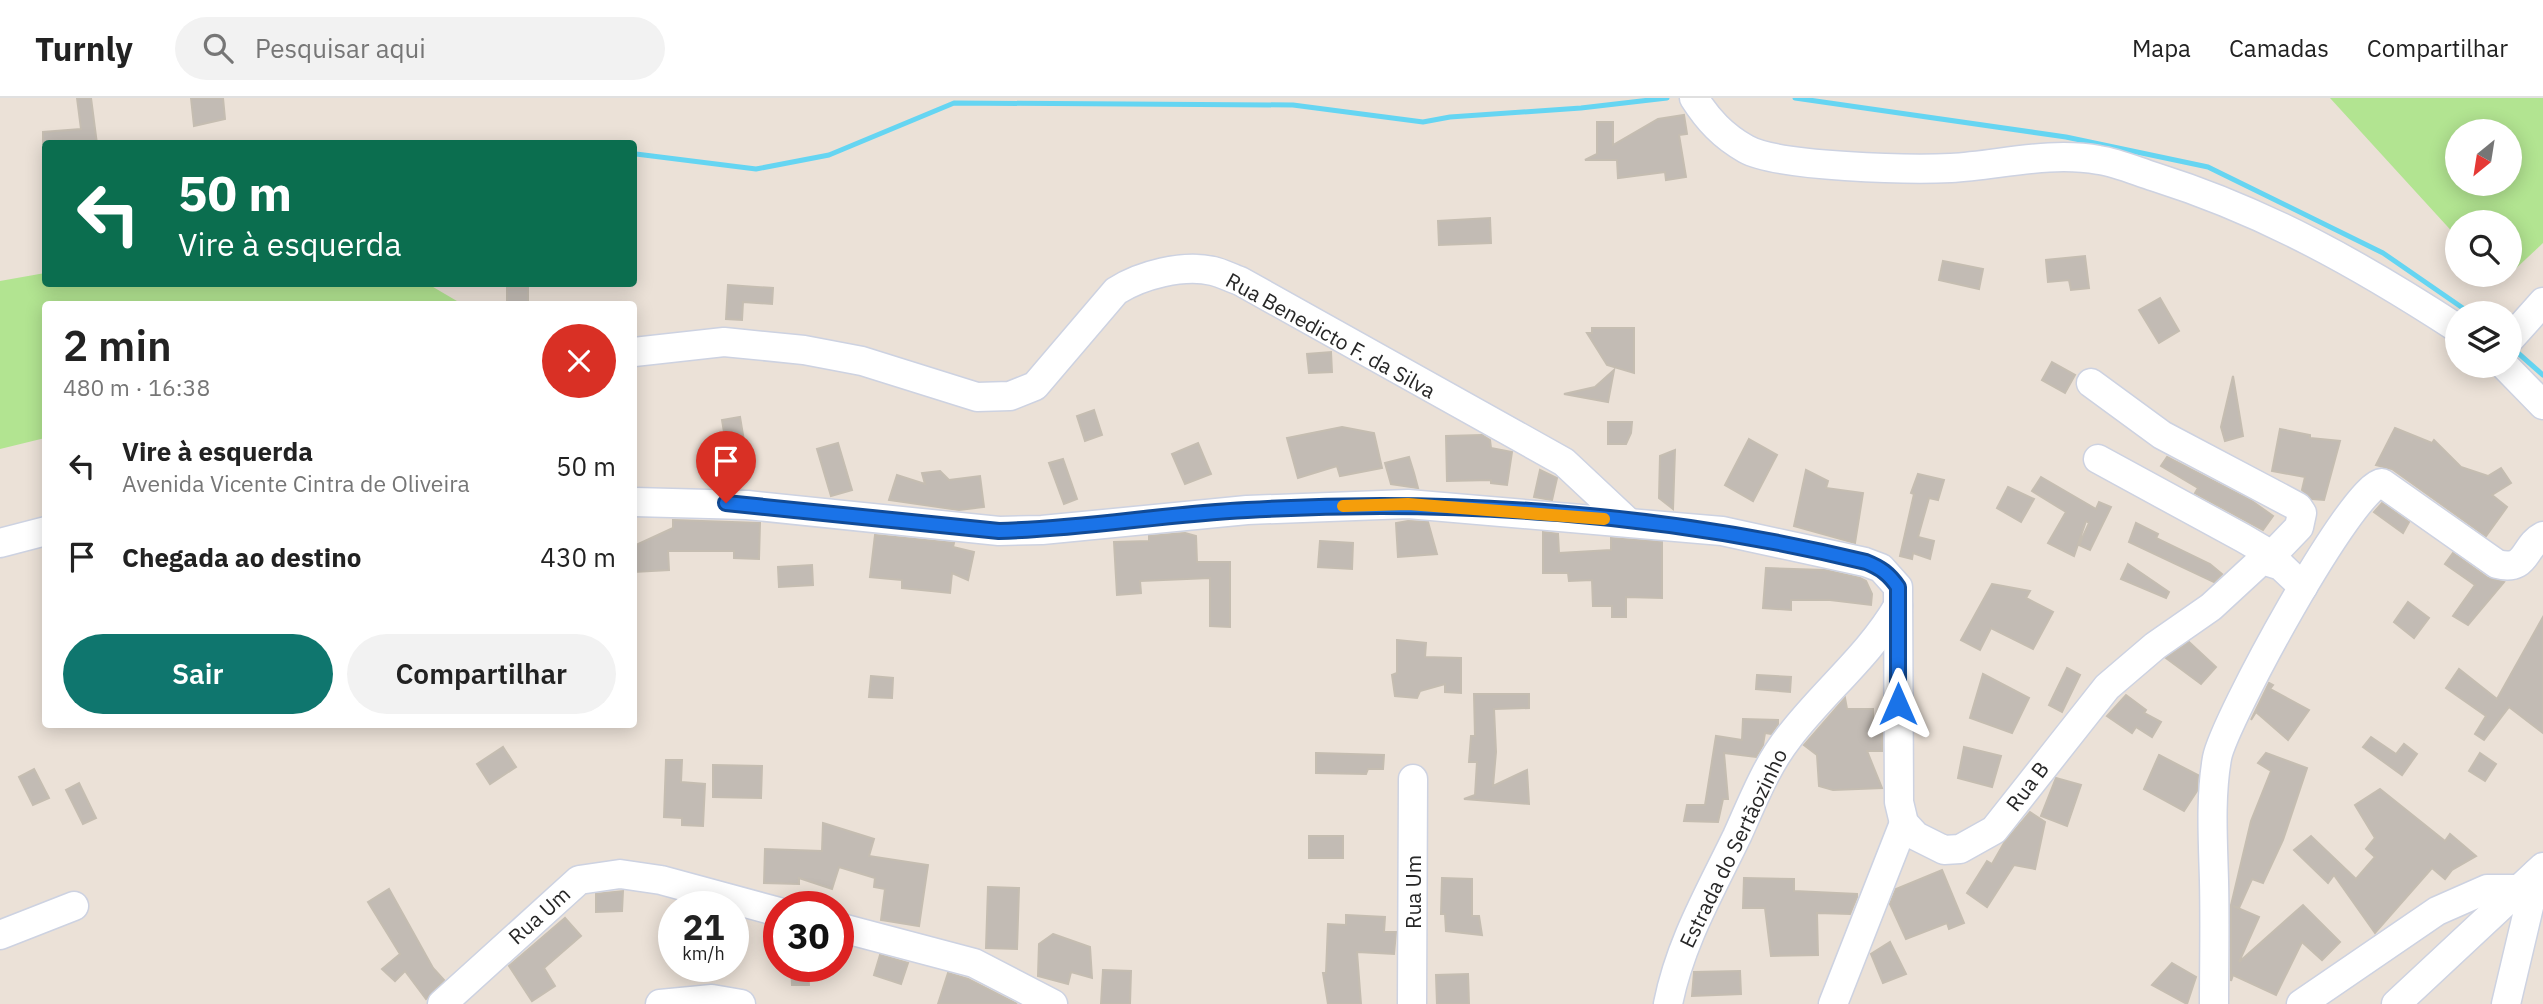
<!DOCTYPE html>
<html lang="pt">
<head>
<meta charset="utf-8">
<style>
	:root { --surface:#fff; --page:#f2f2f2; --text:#222; --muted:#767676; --line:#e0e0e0; --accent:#0f766e }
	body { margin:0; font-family:"IBM Plex Sans",sans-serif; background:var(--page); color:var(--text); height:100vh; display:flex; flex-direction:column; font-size:26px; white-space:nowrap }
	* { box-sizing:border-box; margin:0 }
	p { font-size:23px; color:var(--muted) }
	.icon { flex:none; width:38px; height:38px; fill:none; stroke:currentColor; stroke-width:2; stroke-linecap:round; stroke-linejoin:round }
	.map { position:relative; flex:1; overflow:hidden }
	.drawer { position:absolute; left:42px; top:203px; width:595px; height:427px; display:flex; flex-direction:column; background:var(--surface); border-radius:7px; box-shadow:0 4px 18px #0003 }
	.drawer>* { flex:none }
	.hud { position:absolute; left:42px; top:42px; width:595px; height:147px; border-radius:7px; box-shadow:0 4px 18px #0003; background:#0b6e4f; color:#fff; overflow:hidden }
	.needle { width:46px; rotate:210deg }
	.buttons { position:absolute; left:2445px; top:21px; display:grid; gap:14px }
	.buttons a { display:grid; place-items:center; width:77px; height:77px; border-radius:50%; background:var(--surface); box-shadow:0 4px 18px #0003; font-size:35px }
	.speed { position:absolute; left:658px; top:793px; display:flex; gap:14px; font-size:35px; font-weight:700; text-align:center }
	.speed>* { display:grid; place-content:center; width:91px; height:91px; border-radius:50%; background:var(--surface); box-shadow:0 4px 18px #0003; line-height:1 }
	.speed small { font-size:18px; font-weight:400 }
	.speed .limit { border:10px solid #d22; background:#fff; color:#111 }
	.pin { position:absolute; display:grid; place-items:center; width:60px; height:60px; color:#fff; margin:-72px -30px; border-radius:50% 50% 50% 0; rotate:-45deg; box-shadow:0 0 7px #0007 }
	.pin .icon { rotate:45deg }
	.me { position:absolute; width:77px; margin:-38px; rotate:0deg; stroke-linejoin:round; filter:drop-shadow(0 0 5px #0008) }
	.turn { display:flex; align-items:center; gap:24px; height:147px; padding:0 21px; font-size:32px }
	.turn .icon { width:91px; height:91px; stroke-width:2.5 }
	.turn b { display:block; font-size:49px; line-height:60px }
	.round { display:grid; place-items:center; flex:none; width:74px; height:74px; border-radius:37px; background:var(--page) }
	.headline { display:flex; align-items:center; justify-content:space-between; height:119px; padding:0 21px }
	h1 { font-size:42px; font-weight:600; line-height:52px }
	.button { display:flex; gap:14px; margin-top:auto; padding:14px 21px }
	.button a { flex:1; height:80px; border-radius:42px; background:var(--accent); color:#fff; font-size:28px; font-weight:600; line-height:80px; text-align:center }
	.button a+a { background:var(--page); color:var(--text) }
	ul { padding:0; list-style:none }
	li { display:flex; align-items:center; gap:21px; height:91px; padding:0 21px }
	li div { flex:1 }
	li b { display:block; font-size:26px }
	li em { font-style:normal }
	header { display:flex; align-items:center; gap:42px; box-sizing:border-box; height:98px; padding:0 35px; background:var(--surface); border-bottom:2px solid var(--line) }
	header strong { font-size:33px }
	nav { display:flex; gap:38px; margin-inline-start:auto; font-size:24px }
	.search { width:490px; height:63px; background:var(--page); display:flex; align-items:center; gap:18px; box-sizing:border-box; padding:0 24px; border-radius:38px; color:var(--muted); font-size:26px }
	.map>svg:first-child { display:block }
	.green { fill:#b2e491; fill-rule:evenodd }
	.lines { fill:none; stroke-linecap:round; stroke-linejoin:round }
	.stream { stroke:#65d5f2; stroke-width:5 }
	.building { fill:#c2bbb4; stroke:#c5bdb1; stroke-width:2 }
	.minor-casing { stroke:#cdd2e1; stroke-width:31 }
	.minor { stroke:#fff; stroke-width:28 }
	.route-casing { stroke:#114b97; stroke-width:18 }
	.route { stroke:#1a73e8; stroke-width:12 }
	.slow { stroke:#f59e0b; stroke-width:12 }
	.labels { text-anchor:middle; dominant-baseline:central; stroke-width:5; stroke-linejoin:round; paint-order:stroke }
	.street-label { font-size:21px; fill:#272727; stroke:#fff }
</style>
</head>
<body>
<header>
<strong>Turnly</strong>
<div class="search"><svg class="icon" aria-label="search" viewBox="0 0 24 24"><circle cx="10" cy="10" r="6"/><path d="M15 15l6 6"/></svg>Pesquisar aqui</div>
<nav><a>Mapa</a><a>Camadas</a><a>Compartilhar</a></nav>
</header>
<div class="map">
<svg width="2543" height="906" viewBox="0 0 2543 906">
	<rect width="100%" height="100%" fill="#ebe1d7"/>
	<!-- green -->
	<g class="green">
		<path d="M2330,0H2543V145L2510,176V124H2457V139ZM2457,33H2510V86H2457Z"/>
		<path d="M45,175L46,186H428L462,206H46L45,340L0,351V183Z"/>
	</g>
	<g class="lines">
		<!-- stream -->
		<g class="stream">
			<path d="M1795,0L2066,39L2208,69L2383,155L2470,215"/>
			<path d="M636,56L756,71L829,57L954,5L1293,7L1423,24L1450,19L1581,10L1667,0"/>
			<path d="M2518,255L2543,277"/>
		</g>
	</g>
	<!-- building -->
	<g class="building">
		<path d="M77,0H91L97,46H43V34L81,31Z"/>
		<path d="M191,0H223L225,21L194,28Z"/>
		<path d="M1684,17L1687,36L1679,37L1686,79L1666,82L1665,74L1618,80L1617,62H1585L1597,56V24H1613V47L1658,21Z"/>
		<path d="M1490,120L1491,145L1439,147L1438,123Z"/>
		<path d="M2085,158L2089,190L2071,192L2069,182L2048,184L2046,162Z"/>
		<path d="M1943,163L1983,171L1979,191L1939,182Z"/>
		<path d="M728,187L773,190L772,206L743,204L742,222L726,221Z"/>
		<path d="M528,189V206H507V190Z"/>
		<path d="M2160,200L2179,233L2159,245L2139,212Z"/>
		<path d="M1592,230H1634V275L1607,267L1587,235H1592Z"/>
		<path d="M1331,254L1332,274L1309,275L1307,256Z"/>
		<path d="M2052,264L2075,277L2065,295L2042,282Z"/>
		<path d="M1614,272L1608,304L1564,296L1595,289Z"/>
		<path d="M2233,278L2243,338L2225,343L2221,329Z"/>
		<path d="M1094,312L1102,337L1085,343L1077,318Z"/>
		<path d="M740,319L748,367L730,370L722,322Z"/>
		<path d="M1608,324H1632L1631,335L1626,346H1608Z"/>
		<path d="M1342,329L1374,335L1382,370L1340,378L1337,368L1298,380L1287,340Z"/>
		<path d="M2395,330L2432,345L2434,342L2461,369L2488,378L2501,370L2511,385L2492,397L2507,409L2486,438L2392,371L2376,367Z"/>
		<path d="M2280,331L2310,337V340L2340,343L2324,402L2312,401L2302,392L2305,379L2272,373Z"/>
		<path d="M1482,337L1490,342L1491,350L1512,354L1507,387L1491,385V382L1447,383L1446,338Z"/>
		<path d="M1749,341L1777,357L1753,403L1725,387Z"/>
		<path d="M838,345L852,392L831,398L817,351Z"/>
		<path d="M1198,345L1211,376L1185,386L1172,356Z"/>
		<path d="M1675,352L1673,411L1659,400L1660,358Z"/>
		<path d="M1409,359L1414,375L1418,390L1391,386L1385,365Z"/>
		<path d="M2167,359L2252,403L2273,418L2263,432L2195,395L2198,390L2161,368Z"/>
		<path d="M1063,361L1077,401L1064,406L1049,365Z"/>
		<path d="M1540,372L1557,380L1552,402L1534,399Z"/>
		<path d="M1806,372L1828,383L1826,390L1863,395L1855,445L1794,428Z"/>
		<path d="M940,373L949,382L980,378L984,409L959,412L889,402L897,377L925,386L922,375Z"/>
		<path d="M1918,376L1944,382L1938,402L1929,400L1918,439L1934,443L1930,461L1913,455L1912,461L1900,458L1914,396L1911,395Z"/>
		<path d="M2041,379L2096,411L2099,404L2111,409L2090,452L2079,447L2089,425L2086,423L2074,458L2048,445L2066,414L2032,393Z"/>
		<path d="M2008,389L2034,401L2021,424L1997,410Z"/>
		<path d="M2382,405L2409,424L2403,435L2374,414Z"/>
		<path d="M673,422L760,425L759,461L734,460V453H668L669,472L634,474V448L673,430Z"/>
		<path d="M1408,423L1428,424L1437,456L1398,459L1396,425Z"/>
		<path d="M2136,425L2158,436L2156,440L2210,466L2222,476L2214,484L2129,444Z"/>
		<path d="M1543,434L1558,436L1559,455L1611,452V440L1662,444V500L1626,499V519H1612V508H1593L1592,482L1569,483L1568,475H1543Z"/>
		<path d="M1185,435L1196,438L1197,464H1230V529L1210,528V480L1140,483L1141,495L1117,497L1114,444L1149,443V438Z"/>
		<path d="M875,437L954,445L953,449L974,454L968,482L952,475L950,495L902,490V482L870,479Z"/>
		<path d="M1320,443L1353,445L1352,471L1318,469Z"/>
		<path d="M2453,455L2488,480L2504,484L2468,527L2453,518L2475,487L2445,466Z"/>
		<path d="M2128,466L2169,494L2166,500L2121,481Z"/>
		<path d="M812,467L813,487L779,489L778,469Z"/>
		<path d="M1766,470L1825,472L1860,480L1866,483L1872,496L1871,507L1830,502H1791V512L1763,510Z"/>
		<path d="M1992,486L2030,493L2026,500L2053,514L2033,551L1991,530L1980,552L1961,542Z"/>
		<path d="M2408,504L2429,520L2414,540L2394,524Z"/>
		<path d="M2543,519V635L2509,609L2484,642L2475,636L2486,618L2446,590L2459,571L2497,601Z"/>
		<path d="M1397,542L1426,545L1425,559L1461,560V595L1445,594V586L1420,593L1417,600L1395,598L1392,577L1397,575Z"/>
		<path d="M2189,544L2216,569L2201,586L2166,560Z"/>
		<path d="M2067,570L2080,577L2062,614L2049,607Z"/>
		<path d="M1983,576L2029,600L2012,635L1970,620Z"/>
		<path d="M1757,577L1791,579L1790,594L1756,591Z"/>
		<path d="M871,578L893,580L892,600L869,599Z"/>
		<path d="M2269,585L2273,587L2270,591L2309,612L2288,642L2256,614L2251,622Z"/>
		<path d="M1474,596H1529V610L1494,611L1496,654L1493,688L1527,672L1529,706L1464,701L1475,697L1477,664H1469L1471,638H1475Z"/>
		<path d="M2126,597L2146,612L2144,615L2161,624L2152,639L2136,629L2132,635L2107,618Z"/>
		<path d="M1845,600L1847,611H1873V631H1882V653H1867L1882,690L1833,692L1819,688L1817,657L1804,647Z"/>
		<path d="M1743,621L1778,622V626L1771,636L1765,635L1763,647L1756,659L1724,655L1728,701H1723L1718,724L1684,723L1687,707H1705L1716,638L1742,642Z"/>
		<path d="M2371,639L2396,656L2404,646L2417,656L2402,677L2363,649Z"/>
		<path d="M503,649L516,669L490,686L477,666Z"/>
		<path d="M1964,649L2001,658L1992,689L1958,680Z"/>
		<path d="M1316,655L1384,657L1383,671H1368L1366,676L1316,675Z"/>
		<path d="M2266,655L2307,670L2283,742L2263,785L2252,781L2239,810L2233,808L2259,819L2239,864L2303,807L2340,844L2322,862L2302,844L2276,897L2233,877L2231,883V807L2251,723L2271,673L2258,665Z"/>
		<path d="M2480,655L2496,666L2485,683L2469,673Z"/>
		<path d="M2159,657L2198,677L2197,693L2184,713L2144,691Z"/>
		<path d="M666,662H682L681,684L705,686L703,728L682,727V720L664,719Z"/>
		<path d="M713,667L762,668L761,700L713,699Z"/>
		<path d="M34,671L49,700L33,707L19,679Z"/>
		<path d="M2056,680L2081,687L2067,728L2041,718Z"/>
		<path d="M79,685L96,720L83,726L66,692Z"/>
		<path d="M2380,691L2445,743L2450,736L2476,758L2452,772L2445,781L2432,770L2375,835L2334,777L2328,785L2294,752L2311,738L2356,781L2375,759L2366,751L2375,740L2355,707Z"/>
		<path d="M2030,714L2045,724L2035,771L2014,767L1987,809L1967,795L1987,763L1992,766L2004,745Z"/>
		<path d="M823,725L874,741L869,758L928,767L919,828L881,822L885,791L874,789L875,780L839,769L832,791L799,780V786L764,785L765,751L822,753Z"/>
		<rect x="1309" y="738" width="34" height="22"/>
		<path d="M1942,772L1964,825L1949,831L1947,825L1906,841L1890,806L1896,791Z"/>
		<path d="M1442,780L1472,781V818H1479L1482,837L1446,833L1445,816H1441Z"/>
		<path d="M1744,780L1794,781V793L1857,796V799L1850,816L1817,815L1818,857L1771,858L1765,810H1743Z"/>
		<path d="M988,789L1019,790L1017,851L986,850Z"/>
		<path d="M389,791L433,870L444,882L426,901L405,873L395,883L382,871L400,856L368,804Z"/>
		<path d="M623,793L622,813L596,814V796Z"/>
		<path d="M1346,817L1385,819L1384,834H1396L1394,856L1357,854L1361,906H1328L1323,875H1326L1328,826L1346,827Z"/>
		<path d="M565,820L581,838L544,870L555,888L532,903L509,868Z"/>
		<path d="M1053,836L1090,849L1092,880L1071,874L1068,886L1038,878L1039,846Z"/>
		<path d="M1890,844L1906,876L1883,885L1871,856Z"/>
		<path d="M880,857L908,865L901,886L874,877Z"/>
		<path d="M2172,865L2196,879L2187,906L2152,887Z"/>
		<path d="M791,868H808L809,887H792Z"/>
		<path d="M1103,872L1131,873L1130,906H1101Z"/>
		<path d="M1740,873L1741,896L1692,898L1694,874Z"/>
		<path d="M948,875L968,881L1017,906H938Z"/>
		<path d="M1468,876L1469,906H1437L1436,877Z"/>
	</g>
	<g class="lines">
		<!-- minor casing -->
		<g class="minor-casing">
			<g id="minor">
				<path d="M1694,0C1708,22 1723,38 1746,51C1778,69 1911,72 1951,70C2000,67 2050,53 2099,62C2118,65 2136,73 2155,79C2266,114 2360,167 2457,230"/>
				<path d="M2510,241L2543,204"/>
				<path d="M634,254L724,244L804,252L862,263L977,299L1010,298L1035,288L1116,193C1141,177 1183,166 1213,173C1222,175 1231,180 1240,183L1564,364L1627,423"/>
				<path d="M2505,268L2543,307"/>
				<path d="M2091,285L2162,337L2298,409L2302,415L2299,429L2272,457"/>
				<path d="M2098,361L2243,440L2272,457L2281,468"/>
				<path d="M634,404L747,407L999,433L1042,432L1247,412L1408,406L1722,433L1865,464L1881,470L1898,489L1899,704L1904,725L1916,738L1944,752L1960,751L1994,732L2107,589L2155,548L2211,509L2262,462L2281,468L2303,489"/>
				<path d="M0,445L46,433"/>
				<path d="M838,829L974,865L1053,906"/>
				<path d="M0,837L74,808"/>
				<path d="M442,906L579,782L620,776L661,782L779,814"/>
				<path d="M660,906L712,901L741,906"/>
				<path d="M1412,906L1413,681"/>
				<path d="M1668,906C1680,845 1710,794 1737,738C1752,705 1766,668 1789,639C1824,593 1869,558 1898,508"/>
				<path d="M1833,906L1904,725"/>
				<path d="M2214,906C2214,865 2215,824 2214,783C2213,743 2210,700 2217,660C2224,623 2353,386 2382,385L2497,466C2528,474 2523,448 2543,438"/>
				<path d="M2301,906L2437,813L2487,791H2519"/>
				<path d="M2396,906L2543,769"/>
				<path d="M2506,906L2537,775"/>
			</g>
		</g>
		<!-- minor -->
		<use href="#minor" class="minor"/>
	</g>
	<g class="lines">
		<!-- route casing -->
		<g class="route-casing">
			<path id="route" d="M726,405L999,433C1082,431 1164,416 1247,412C1453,400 1665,415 1866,464C1881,470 1889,476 1898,489V606"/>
		</g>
		<!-- route -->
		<use href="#route" class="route"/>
		<!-- slow -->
		<path class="slow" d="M1343,408L1408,406L1604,421"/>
	</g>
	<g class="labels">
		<!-- street labels -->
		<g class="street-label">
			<text transform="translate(1331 237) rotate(29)">Rua Benedicto F. da Silva</text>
			<text transform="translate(2027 688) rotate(-53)">Rua B</text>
			<text transform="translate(1733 750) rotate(-64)">Estrada do Sertãozinho</text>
			<text transform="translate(1413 794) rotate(-90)">Rua Um</text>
			<text transform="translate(539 817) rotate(-42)">Rua Um</text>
		</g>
	</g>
</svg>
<div class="buttons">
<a><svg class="needle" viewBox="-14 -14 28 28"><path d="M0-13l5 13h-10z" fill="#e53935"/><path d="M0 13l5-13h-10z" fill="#767676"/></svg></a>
<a><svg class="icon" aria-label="search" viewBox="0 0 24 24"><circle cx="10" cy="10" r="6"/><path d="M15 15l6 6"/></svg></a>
<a><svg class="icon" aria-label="layers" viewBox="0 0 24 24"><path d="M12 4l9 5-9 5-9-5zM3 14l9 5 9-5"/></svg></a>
</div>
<div class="speed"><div>21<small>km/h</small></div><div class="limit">30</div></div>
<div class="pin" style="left:726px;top:405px;background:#d93025"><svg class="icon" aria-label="arrive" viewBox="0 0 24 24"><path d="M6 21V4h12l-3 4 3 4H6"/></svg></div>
<svg class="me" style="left:1898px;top:606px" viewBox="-20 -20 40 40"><path d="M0-17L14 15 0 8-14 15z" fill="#1a73e8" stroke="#fff" stroke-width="4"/></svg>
<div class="hud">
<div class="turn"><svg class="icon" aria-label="left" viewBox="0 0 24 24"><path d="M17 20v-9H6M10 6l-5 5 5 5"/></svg><div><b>50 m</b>Vire à esquerda</div></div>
</div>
<section class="drawer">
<div class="headline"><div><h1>2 min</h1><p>480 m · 16:38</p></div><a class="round" style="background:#d93025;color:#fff"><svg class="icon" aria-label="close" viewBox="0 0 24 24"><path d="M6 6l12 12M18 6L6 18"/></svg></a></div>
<ul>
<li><svg class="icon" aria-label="left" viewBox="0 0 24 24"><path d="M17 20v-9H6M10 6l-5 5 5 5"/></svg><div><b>Vire à esquerda</b><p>Avenida Vicente Cintra de Oliveira</p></div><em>50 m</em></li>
<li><svg class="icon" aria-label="arrive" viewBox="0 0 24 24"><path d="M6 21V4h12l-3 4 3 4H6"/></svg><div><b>Chegada ao destino</b></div><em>430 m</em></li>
</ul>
<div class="button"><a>Sair</a><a>Compartilhar</a></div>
</section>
</div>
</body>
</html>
